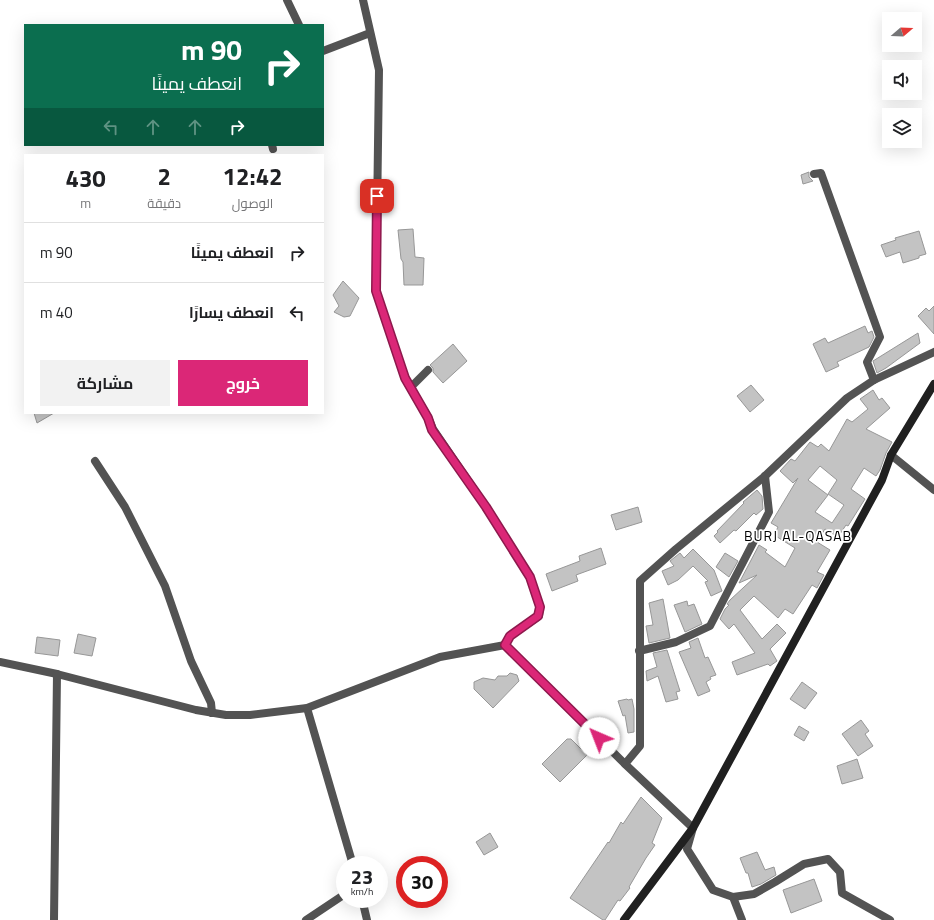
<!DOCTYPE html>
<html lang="ar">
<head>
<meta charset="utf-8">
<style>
	:root { --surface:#fff; --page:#f2f2f2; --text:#202124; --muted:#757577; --line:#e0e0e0; --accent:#db2777 }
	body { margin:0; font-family:"Titillium Web",Cairo,sans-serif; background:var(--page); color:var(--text); direction:rtl; height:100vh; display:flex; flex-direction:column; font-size:15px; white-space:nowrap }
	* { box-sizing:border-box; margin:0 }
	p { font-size:13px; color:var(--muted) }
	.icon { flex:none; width:22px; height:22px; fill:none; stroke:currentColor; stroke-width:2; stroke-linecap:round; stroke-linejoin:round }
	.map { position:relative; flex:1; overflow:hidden; direction:ltr }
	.side { position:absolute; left:24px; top:154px; width:300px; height:260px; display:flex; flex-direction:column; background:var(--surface); border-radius:0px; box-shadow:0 4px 16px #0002; direction:rtl }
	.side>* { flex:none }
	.top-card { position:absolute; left:24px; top:24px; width:300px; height:122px; border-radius:0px; box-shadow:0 4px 16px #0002; direction:rtl; background:#0b6e4f; color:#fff; overflow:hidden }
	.needle { width:26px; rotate:71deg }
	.fabs { position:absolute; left:882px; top:12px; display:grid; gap:8px }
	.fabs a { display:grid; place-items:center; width:40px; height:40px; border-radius:0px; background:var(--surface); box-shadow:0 4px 16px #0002; font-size:20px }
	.speed { position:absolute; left:336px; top:856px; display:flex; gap:8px; font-size:20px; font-weight:700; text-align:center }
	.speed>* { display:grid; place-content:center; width:52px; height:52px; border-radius:50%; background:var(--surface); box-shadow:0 4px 16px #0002; line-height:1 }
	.speed small { font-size:10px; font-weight:400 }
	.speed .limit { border:6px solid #d22; background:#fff; color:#111 }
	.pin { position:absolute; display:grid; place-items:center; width:34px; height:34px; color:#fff; margin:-17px; border-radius:8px; box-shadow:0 2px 6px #0006 }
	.me { position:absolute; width:44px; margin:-22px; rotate:316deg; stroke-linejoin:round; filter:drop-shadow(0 0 3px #0008) }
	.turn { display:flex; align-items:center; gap:14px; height:84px; padding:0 16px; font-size:18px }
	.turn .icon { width:52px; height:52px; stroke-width:2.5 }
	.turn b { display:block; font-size:28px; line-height:34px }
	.lanes { display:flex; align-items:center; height:38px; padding:0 16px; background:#0003; justify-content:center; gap:20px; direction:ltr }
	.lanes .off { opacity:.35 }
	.eta { display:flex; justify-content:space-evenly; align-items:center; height:68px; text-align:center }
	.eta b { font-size:24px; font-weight:700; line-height:28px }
	.action { display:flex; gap:8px; margin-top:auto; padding:8px 16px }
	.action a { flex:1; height:46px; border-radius:0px; background:var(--accent); color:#fff; font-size:16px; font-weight:700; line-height:46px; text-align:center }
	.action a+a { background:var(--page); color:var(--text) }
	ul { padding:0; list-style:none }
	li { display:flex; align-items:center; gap:12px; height:60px; padding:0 16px; border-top:1px solid var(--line) }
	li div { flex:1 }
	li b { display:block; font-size:15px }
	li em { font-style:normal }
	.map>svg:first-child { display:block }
	.building { fill:#c3c3c3; stroke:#979797; fill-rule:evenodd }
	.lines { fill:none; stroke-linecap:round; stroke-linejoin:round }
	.street { stroke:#535353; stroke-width:8 }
	.secondary { stroke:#202020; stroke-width:8 }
	.route-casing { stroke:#8e194d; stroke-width:10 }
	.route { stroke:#db2777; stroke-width:7 }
	.labels { text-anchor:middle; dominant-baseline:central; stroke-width:3.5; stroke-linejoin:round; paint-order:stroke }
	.quarter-label { font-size:14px; letter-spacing:1px; fill:#000; stroke:#fff }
</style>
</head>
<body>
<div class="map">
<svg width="934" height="920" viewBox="0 0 934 920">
	<rect width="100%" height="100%" fill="#fff"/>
	<!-- building -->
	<g class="building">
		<path d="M809,172V177L813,181L803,184L801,175Z"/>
		<path d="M413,229L415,257L424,258L423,285H404L403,262L401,259L398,230Z"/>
		<path d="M919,231L926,254L919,256V258L903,263L900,252L886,257L881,245L896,240L895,238Z"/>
		<path d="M343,281L359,298L350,316L344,317L334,312L339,306L333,295Z"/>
		<path d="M934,306V334L918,316L926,308L929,311Z"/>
		<path d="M865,326L868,333L872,331L874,337L869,347L837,362L839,366L826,372L813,344L825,338L828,343Z"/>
		<path d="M918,333L920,343L886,368L877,373L873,361Z"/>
		<path d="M453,344L467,361L443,383L433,372V368L430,365Z"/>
		<path d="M751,385L764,400L750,412L737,396Z"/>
		<path d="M873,390L879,400L882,398L890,408L866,429L892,442L886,453L880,470L876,476L864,468L851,489L865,499L848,526L846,525L838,537L825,529L817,542L830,550L817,572L824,575L817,588L812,585L793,614L785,609L778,618L754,596L740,610L762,639L777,624L786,633L770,649L777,661L770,666L768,664L737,675L732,662L755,653L734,624L729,629L720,619L725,609L729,605L727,604L730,600L757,575L739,583L759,545L767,550L765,552L785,567L795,548L774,535L778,527L771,523L798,478L793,483L780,471L791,459L795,461L810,442L818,447L821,444L829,451L847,419L852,422L868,409L860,399ZM820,466L837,480L828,494L844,505L832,523L815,512L828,495L808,480Z"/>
		<path d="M34,413H54L37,423Z"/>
		<path d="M757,490L762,496L763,509L756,515L754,513L736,531L734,530L720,543L714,536L718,532L717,531L744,503L743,502Z"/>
		<path d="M638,507L642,522L616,530L611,515Z"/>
		<path d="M601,548L606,564L576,575L578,581L552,591L546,574L580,561L579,556Z"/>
		<path d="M693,549L714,570L722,591L711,596L705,582L708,581L693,566L678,580L668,585L662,571L674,566L670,561L680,553L684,558Z"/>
		<path d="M725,553L738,561L729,577L716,567Z"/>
		<path d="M663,599L670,638L649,643L646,626L653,625L649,603Z"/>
		<path d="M687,601L688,606L694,604L702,624L685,632L674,605Z"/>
		<path d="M78,634L96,638L92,656L74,653Z"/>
		<path d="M37,637L60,640L58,656L35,653Z"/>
		<path d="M698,638L705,658L708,657L716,675L710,677L711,679L706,682L710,691L698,696L679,652L691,648L689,642Z"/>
		<path d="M667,650L680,691L676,692L678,699L666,702L658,676L647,681L646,671L657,667L653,653Z"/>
		<path d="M510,673L517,675L519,681L493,708L474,689V682L483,678L495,680L498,676H507Z"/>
		<path d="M802,682L817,693L805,709L790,699Z"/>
		<path d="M627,699L628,700L632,699L634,709V732L628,733L625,715L623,716L618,701Z"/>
		<path d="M861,720L869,731L865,734L873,746L858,756L842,734Z"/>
		<path d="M799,726L809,732L804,741L794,735Z"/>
		<path d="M567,739H571L587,755L560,782L542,764Z"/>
		<path d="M857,759L863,778L842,784L837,766Z"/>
		<path d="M641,797L662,818L652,843L655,845L646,858L629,887L630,888L620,901L618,900L605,920H603L570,898L608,842L609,843L621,822L623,824Z"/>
		<path d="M490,833L498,847L484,855L476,842Z"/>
		<path d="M757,852L765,870L774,867L776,875L761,884L752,887L748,873H746L740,858Z"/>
		<path d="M814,879L822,901L791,913L783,890Z"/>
	</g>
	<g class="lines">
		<!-- street -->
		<g class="street">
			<path d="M287,0L299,25"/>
			<path d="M363,0L379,70L376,291L405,378L428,417L433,429L486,507L530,577L540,607L539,616L510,636L505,645"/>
			<path d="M323,51L370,33"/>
			<path d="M272,145L273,149"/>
			<path d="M814,174L821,173L880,337L867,362L874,380"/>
			<path d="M411,387L428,370"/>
			<path d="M891,455L934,490"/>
			<path d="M95,461L125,507L165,586L191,661L211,703L212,713"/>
			<path d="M639,651L676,642L710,626L769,512L765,476"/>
			<path d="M0,662L57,674L196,710L226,715H250L307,708L440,657L505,645L625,764"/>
			<path d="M307,708L353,865"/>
			<path d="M733,897L754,894L775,882L804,864L828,859L840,872L842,893L890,920"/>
			<path d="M362,899L367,920"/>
			<path d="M54,920L57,674"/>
			<path d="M306,920L345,894"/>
			<path d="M742,920L733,897L713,890L687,849L693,828L625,764L640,746V581L676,549L765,476L847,398L874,380L934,352"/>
		</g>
		<!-- secondary -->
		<path class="secondary" d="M624,920L693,828L882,480L891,455L934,384"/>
	</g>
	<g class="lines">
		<!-- route casing -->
		<g class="route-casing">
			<path id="route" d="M377,196L376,291L405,378L428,418L432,430L486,507L530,577L540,607L538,616L510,636L505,645L599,738"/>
		</g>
		<!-- route -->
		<use href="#route" class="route"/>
	</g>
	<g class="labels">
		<!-- quarter labels -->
		<g class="quarter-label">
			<text x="798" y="535">BURJ AL-QASAB</text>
		</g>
	</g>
</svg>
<div class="fabs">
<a><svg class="needle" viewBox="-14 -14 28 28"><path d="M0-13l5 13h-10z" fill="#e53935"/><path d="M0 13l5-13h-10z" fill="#757577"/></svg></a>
<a><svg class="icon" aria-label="sound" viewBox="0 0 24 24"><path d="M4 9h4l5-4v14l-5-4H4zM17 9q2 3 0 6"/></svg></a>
<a><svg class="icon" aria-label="layers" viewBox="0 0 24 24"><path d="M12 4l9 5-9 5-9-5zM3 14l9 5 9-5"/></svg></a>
</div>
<div class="speed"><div>23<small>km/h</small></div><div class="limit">30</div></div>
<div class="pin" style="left:377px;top:196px;background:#d93025"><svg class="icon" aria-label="arrive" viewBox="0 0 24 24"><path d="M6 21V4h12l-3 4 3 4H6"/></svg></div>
<svg class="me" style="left:599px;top:738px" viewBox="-20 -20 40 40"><circle r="19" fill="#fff"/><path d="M0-13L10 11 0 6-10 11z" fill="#db2777"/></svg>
<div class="top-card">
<div class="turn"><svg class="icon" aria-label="right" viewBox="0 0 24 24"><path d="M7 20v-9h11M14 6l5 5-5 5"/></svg><div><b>90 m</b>انعطف يمينًا</div></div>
<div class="lanes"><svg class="icon off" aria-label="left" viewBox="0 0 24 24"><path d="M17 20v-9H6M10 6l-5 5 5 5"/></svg><svg class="icon off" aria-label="ahead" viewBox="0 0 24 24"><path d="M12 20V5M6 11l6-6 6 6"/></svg><svg class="icon off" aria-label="ahead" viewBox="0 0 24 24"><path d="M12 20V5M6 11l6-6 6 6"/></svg><svg class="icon" aria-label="right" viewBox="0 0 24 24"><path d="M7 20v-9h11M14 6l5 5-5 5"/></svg></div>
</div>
<section class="side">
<div class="eta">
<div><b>12:42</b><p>الوصول</p></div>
<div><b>2</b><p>دقيقة</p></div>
<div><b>430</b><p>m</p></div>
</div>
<ul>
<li><svg class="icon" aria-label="right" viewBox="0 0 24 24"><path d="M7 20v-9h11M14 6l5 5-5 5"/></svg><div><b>انعطف يمينًا</b></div><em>90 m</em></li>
<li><svg class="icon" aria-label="left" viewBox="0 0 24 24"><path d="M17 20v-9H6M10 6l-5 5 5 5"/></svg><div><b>انعطف يسارًا</b></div><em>40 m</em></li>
</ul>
<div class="action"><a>خروج</a><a>مشاركة</a></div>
</section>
</div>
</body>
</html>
